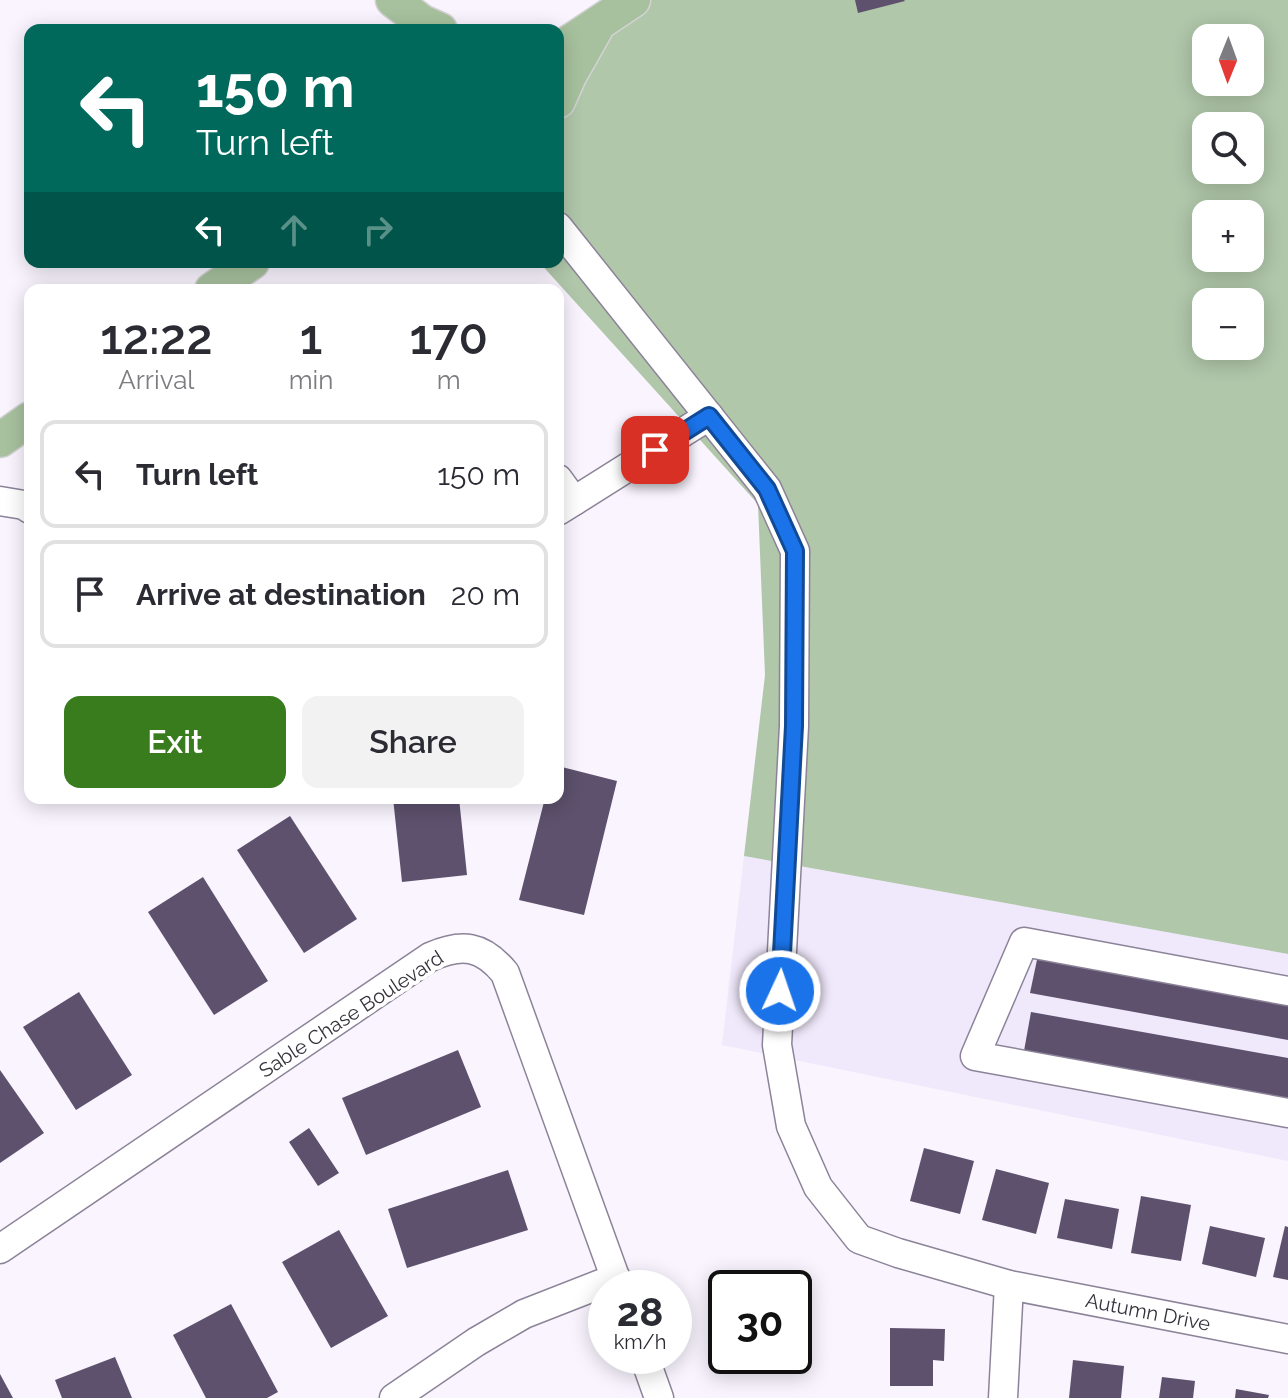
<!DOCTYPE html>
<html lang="en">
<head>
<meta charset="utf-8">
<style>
	:root { --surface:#fff; --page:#f2f2f3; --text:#2b2b33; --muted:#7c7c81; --line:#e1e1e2; --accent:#397c1e }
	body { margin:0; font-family:Raleway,sans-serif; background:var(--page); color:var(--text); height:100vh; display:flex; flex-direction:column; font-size:30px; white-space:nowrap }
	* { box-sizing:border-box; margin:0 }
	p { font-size:26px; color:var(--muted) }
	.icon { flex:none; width:44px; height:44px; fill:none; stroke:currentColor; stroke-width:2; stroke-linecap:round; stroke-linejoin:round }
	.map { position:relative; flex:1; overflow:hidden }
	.side { position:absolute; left:24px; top:284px; width:540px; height:520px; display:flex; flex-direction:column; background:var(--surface); border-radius:16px; box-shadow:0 4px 20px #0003 }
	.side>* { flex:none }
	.hud { position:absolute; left:24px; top:24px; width:540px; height:244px; border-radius:16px; box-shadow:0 4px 20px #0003; background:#00695c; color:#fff; overflow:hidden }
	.needle { width:52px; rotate:181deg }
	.tools { position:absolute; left:1192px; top:24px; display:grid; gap:16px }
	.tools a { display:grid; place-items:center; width:72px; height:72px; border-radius:16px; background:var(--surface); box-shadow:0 4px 20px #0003; font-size:40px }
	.speed { position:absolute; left:588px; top:1270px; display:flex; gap:16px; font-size:40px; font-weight:700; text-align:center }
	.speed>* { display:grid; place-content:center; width:104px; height:104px; border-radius:50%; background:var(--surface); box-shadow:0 4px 20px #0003; line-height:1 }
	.speed small { font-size:20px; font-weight:400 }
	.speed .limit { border:4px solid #111; border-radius:12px; background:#fff; color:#111 }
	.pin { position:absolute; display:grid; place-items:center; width:68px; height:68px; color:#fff; margin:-34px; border-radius:16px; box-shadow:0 4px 12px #0006 }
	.me { position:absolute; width:88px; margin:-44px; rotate:3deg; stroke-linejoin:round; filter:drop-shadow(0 0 6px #0008) }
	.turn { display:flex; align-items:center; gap:28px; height:168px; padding:0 40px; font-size:36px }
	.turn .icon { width:104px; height:104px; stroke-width:2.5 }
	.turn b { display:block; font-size:56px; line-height:68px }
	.lanes { display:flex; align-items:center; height:76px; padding:0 40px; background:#0003; justify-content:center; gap:40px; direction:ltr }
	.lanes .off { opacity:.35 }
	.eta { display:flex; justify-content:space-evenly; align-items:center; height:136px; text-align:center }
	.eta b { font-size:48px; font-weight:600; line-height:56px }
	.action { display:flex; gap:16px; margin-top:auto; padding:16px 40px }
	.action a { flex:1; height:92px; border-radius:16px; background:var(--accent); color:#fff; font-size:32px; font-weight:600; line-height:92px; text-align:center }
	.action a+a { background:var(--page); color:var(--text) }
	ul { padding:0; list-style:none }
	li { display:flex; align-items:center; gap:24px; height:108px; margin:0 16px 12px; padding:0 24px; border:4px solid var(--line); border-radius:16px }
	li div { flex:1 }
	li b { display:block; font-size:30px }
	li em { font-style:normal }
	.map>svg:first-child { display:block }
	.built { fill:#f0e8fb }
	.forest { fill:#b0c7aa; fill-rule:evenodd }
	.building { fill:#5d516d }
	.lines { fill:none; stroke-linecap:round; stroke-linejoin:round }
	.minor-casing { stroke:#8c8399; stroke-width:31 }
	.major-casing { stroke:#d3d2d4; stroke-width:37 }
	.minor { stroke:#fff; stroke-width:28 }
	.major { stroke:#a7c19e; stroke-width:34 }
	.route-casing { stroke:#114b97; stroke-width:20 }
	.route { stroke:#1a73e8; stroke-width:14 }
	.labels { text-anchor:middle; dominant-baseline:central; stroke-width:8; stroke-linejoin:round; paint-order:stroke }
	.street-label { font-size:20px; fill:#36323b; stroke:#fff }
</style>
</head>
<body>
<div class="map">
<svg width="1288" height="1398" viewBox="0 0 1288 1398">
	<rect width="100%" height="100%" fill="#f9f4fe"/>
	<!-- built -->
	<path class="built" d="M744,856L1288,954V1161L722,1045Z"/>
	<!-- forest -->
	<path class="forest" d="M624,0H1288V954L744,856L765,675L758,504L539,262H558V44ZM1206,38H1250V82H1206ZM1206,126H1250V170H1206ZM1206,214H1250V258H1206ZM1206,302H1250V346H1206Z"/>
	<!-- building -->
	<g class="building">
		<path d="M855,0H904L905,1L858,13Z"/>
		<path d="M558,766L617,781L584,915L519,900L545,798H558Z"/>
		<path d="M393,798H459L467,875L402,882Z"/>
		<path d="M290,816L357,919L304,953L237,850Z"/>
		<path d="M203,877L268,981L214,1015L148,912Z"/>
		<path d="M1038,955L1288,1000V1040L1030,993Z"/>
		<path d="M79,992L132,1075L76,1110L23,1027Z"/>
		<path d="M1031,1012L1288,1058V1100L1024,1051Z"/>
		<path d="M458,1050L481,1107L366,1155L342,1098Z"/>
		<path d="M0,1070L44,1133L0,1163Z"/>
		<path d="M309,1128L339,1173L318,1186L289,1142Z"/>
		<path d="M924,1148L974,1161L960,1214L910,1201Z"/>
		<path d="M996,1169L1049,1183L1036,1234L982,1220Z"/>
		<path d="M508,1170L528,1230L407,1268L388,1209Z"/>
		<path d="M1141,1196L1191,1205L1181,1261L1131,1253Z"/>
		<path d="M1065,1199L1119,1209L1112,1249L1057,1238Z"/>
		<path d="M1210,1226L1265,1238L1256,1277L1202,1264Z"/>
		<path d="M1285,1226L1288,1227V1280L1273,1277Z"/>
		<path d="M339,1230L388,1316L331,1348L282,1262Z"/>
		<path d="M231,1304L278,1392L267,1398H206L173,1335Z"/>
		<path d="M890,1328L945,1329L944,1361L933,1360V1386H890Z"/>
		<path d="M115,1357L132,1398H62L55,1380Z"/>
		<path d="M1073,1360L1124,1366L1121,1398H1069Z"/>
		<path d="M0,1374L13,1398H0Z"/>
		<path d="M1162,1377L1195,1381L1193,1398H1159Z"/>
		<path d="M1236,1389L1269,1395L1268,1398H1235Z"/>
	</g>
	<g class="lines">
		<!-- minor casing -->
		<g class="minor-casing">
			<g id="minor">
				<path d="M558,227L767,489L795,551L794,726L777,1045L791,1126L818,1187L859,1239L898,1253L1009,1285L1288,1339"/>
				<path d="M558,479L574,501"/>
				<path d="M0,501L24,505L30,509"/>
				<path d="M558,511L709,416"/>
				<path d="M1288,991L1024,942L975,1056L1288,1113"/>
				<path d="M0,1249L430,957C462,943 482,945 505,973L619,1288"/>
				<path d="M644,1356L659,1398"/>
				<path d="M394,1398L476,1342L524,1314L616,1278"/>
				<path d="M1003,1398L1009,1285"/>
			</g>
		</g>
		<!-- major casing -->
		<g class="major-casing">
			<g id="major">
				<path d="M393,0L422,22L440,30"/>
				<path d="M558,50L633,0"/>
				<path d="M558,101L569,76L595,30"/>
				<path d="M212,290L252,262"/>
				<path d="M0,440L30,419"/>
			</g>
		</g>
		<!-- minor -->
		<use href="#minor" class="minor"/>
		<!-- major -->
		<use href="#major" class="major"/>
	</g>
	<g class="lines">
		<!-- route casing -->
		<g class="route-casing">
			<path id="route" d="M655,450L709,416L767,489L795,551L794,726L780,991"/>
		</g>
		<!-- route -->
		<use href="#route" class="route"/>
	</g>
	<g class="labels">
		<!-- street labels -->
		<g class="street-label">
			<text transform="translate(351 1014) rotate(-33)">Sable Chase Boulevard</text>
			<text transform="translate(1148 1312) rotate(11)">Autumn Drive</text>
		</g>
	</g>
</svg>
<div class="tools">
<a><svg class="needle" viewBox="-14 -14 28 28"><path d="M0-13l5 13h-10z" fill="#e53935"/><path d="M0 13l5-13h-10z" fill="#7c7c81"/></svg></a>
<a><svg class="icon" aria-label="search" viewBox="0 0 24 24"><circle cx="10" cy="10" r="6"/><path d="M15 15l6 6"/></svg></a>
<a>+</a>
<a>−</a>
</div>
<div class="speed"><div>28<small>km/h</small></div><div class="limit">30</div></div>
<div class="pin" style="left:655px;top:450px;background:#d93025"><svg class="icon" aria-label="arrive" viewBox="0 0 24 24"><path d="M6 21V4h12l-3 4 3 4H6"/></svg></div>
<svg class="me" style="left:780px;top:991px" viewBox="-20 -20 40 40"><circle r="17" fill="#1a73e8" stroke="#fff" stroke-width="3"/><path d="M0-11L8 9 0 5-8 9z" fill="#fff"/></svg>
<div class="hud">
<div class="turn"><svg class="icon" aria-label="left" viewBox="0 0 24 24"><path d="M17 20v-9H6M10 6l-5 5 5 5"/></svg><div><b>150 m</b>Turn left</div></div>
<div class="lanes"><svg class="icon" aria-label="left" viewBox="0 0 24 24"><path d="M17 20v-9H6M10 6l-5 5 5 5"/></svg><svg class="icon off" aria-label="ahead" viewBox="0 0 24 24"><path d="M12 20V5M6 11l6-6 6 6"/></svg><svg class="icon off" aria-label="right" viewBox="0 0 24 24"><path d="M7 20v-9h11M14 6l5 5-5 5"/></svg></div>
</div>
<section class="side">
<div class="eta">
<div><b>12:22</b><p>Arrival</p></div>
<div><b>1</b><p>min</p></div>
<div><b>170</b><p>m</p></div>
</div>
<ul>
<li><svg class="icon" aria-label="left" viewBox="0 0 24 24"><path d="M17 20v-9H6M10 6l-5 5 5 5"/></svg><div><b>Turn left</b></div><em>150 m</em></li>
<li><svg class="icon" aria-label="arrive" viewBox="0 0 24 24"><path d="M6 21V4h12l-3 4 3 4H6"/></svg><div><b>Arrive at destination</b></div><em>20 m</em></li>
</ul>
<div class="action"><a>Exit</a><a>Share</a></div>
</section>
</div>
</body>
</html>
